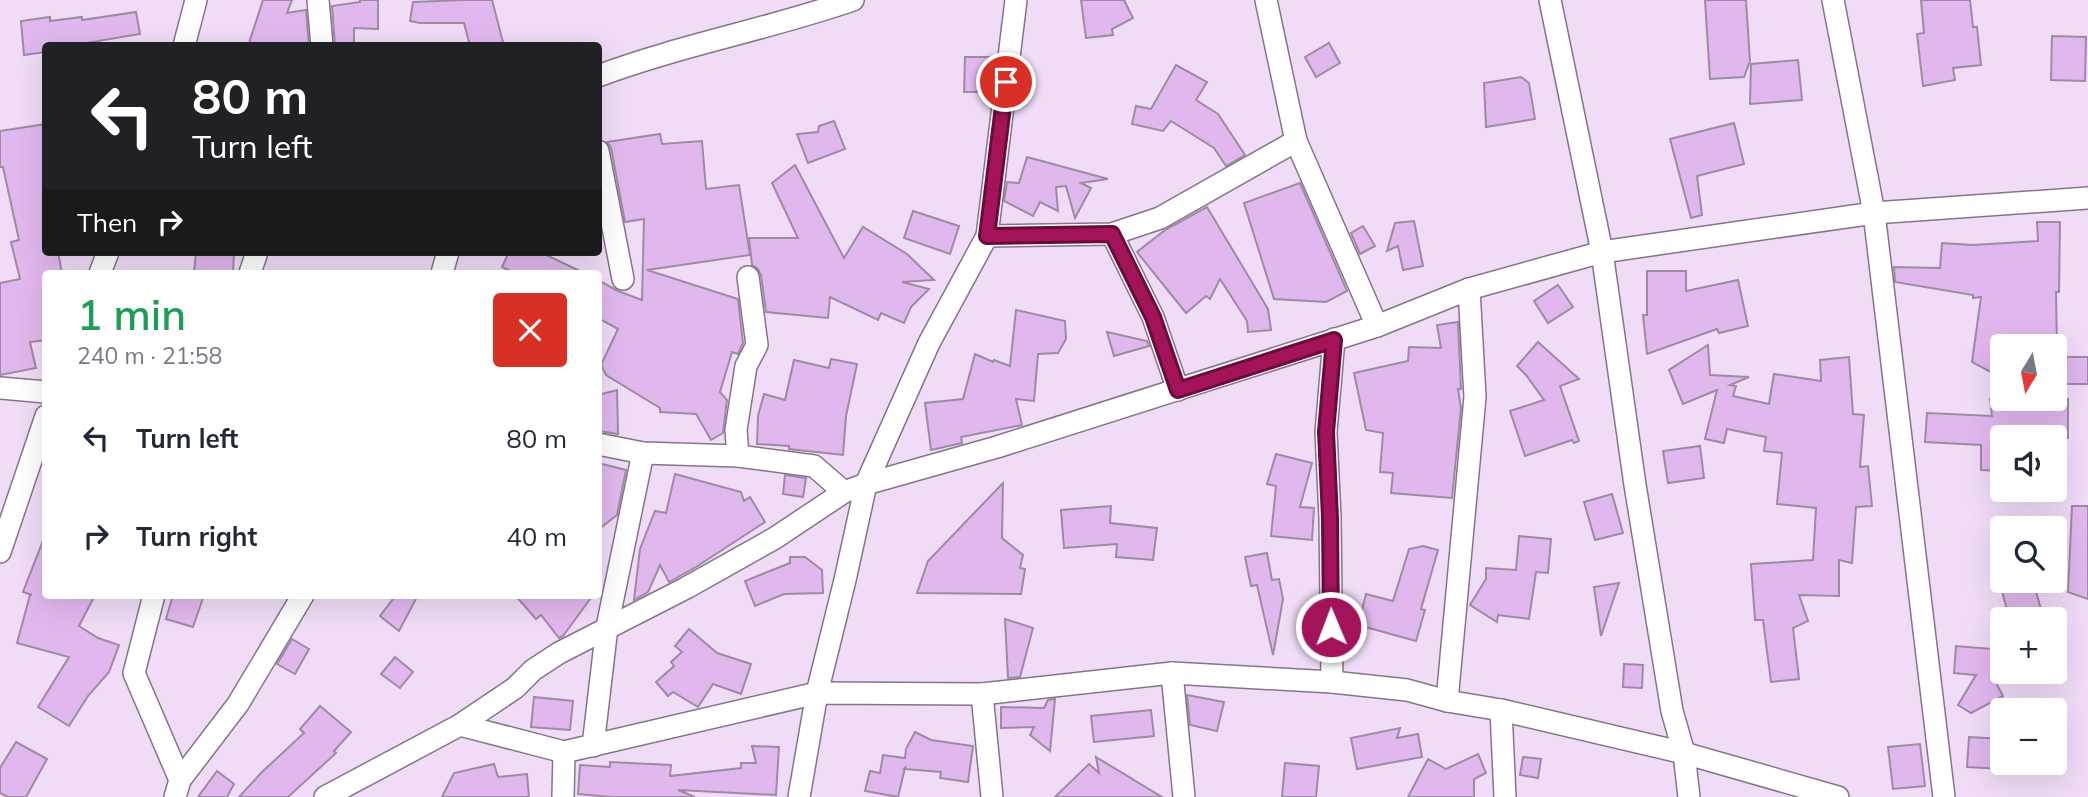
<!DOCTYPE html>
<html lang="en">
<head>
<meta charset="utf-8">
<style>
	:root { --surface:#fff; --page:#f2f2f3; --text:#1f2937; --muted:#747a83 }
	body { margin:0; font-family:Mulish,sans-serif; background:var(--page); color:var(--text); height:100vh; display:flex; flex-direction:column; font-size:26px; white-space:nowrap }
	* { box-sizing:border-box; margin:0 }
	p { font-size:23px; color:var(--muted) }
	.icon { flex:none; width:38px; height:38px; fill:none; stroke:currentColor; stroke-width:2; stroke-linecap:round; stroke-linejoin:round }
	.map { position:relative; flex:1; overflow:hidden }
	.drawer { position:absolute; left:42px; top:270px; width:560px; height:329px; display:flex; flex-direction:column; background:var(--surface); border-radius:7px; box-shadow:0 7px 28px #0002 }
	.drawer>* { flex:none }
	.banner { position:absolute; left:42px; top:42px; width:560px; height:214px; border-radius:7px; box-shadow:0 7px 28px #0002; background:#202124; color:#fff; overflow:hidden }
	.needle { width:46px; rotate:190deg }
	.tools { position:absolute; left:1990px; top:334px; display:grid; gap:14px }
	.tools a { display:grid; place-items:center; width:77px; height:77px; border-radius:7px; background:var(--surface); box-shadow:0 7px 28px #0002; font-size:35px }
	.pin { position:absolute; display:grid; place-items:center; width:60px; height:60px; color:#fff; margin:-30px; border:4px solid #fff; border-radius:50%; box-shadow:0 2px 7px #0007 }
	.me { position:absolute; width:77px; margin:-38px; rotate:359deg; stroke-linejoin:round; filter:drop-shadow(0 0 5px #0008) }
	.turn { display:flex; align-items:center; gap:24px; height:147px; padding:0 35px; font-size:32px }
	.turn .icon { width:91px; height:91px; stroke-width:2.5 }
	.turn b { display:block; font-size:49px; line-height:60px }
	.then { display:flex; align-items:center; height:66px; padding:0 35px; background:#0003; gap:14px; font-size:26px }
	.round { display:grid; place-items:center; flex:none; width:74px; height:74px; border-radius:7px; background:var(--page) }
	.summary { display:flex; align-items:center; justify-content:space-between; height:119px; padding:0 35px }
	h1 { font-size:42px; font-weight:600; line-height:52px; color:#1e9e55 }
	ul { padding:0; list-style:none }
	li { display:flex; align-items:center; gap:21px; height:98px; padding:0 35px }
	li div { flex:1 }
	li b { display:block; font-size:26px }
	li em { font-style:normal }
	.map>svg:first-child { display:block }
	.building { fill:#e1b8ee; stroke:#9d8ba3; stroke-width:2 }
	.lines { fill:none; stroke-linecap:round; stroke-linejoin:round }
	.street-casing { stroke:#86748b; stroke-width:24 }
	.street { stroke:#fff; stroke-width:21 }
	.route-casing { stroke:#690c3a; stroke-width:18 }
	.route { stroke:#a2135a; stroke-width:12 }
</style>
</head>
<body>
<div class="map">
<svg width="2088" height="797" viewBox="0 0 2088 797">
	<rect width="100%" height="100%" fill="#f0dcf7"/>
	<!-- building -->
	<g class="building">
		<path d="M263,0H292L287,13L306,10L309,46H248Z"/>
		<path d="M360,0H378V29L354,28V46H335L332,6L360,2Z"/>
		<path d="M463,0H492L504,46H470L464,23H420L410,21L413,2Z"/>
		<path d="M1081,0H1124L1133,18L1112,29L1113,35L1086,38Z"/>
		<path d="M1705,0H1746L1750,61L1744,77L1710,79Z"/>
		<path d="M1921,0H1970L1973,27H1977L1981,65L1953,68L1955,80L1923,86L1917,34L1924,33Z"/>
		<path d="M136,12L140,34L86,43V46H46V52L24,55L21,21L50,17V21L82,17V20Z"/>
		<path d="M2052,36L2086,37L2085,81L2051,80Z"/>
		<path d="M1329,43L1340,63L1316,77L1305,57Z"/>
		<path d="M965,57H989L990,92H964Z"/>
		<path d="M1798,60L1802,100L1750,104L1751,64Z"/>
		<path d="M1176,65L1207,82L1196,100L1218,114L1245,155L1226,166L1214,148L1171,121L1163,131L1132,124L1136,106L1151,109Z"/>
		<path d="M1521,77L1529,83L1535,119L1486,127L1484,83Z"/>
		<path d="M834,121L845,149L808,163L797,134L818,132L819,126Z"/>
		<path d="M1734,123L1744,164L1697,176L1702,215L1691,218L1670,139Z"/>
		<path d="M46,124V252H58L62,273H46V340L30,342L36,368L0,375V283L20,279L11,242L19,240L3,167H0V131Z"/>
		<path d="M660,134L662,144L702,141L706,189L739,185L750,255L647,270L738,299L743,343L738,354L732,352L720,392L727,400L723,433L711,440L696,414L660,412V408L606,375L601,365L618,329L598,318V280L618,291L642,300L644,219L625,222L611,148L607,142Z"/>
		<path d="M1027,157L1108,179L1081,183L1091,188L1075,218L1066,186L1056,187L1058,211L1040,202L1033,216L1004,201L1007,182L1019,183Z"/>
		<path d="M795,165L844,258L863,227L907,254L934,280L902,282L929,289L911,307L904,323L881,313L878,320L830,297L828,318L766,312L761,275L758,269L752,265L749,238H798L772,183Z"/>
		<path d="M1300,183L1347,291L1326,302L1274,299L1244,203Z"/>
		<path d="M1207,207L1268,309L1271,330L1248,332L1247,321L1220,279L1210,299L1206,296L1186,313L1137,252L1165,230Z"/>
		<path d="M913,211L959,226L950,254L904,238Z"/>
		<path d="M1414,221L1423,266L1403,270L1398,246L1387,251L1395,223Z"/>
		<path d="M2037,222H2060L2059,292H2056L2057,346L2002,344V378L1972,362L1981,297L1973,298V295L1895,282L1894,267L1940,268L1942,243L1973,245L2038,241Z"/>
		<path d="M1363,226L1375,246L1360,254L1351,233Z"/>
		<path d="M196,252H234L233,273H194Z"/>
		<path d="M509,252H540L584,273H515L502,267Z"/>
		<path d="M1647,271H1686V291L1738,280L1748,326L1719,333L1717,329L1647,354L1643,315H1647Z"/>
		<path d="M1558,285L1573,307L1548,323L1534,301Z"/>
		<path d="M1016,310L1065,321L1066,339L1058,353L1038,354L1034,401L1016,399L1022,425L961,437L962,443L931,450L925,403L963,399L975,354L993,362L994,360L1010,366Z"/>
		<path d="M1458,322L1461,389H1458L1461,408L1452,498L1391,493L1393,473L1380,472L1383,433L1366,430L1354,373L1408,361L1409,347L1441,348L1437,325Z"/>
		<path d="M1107,332L1147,341L1149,346L1114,356Z"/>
		<path d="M1538,342L1579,379L1560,386L1579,441L1574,443L1572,440L1525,456L1510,411L1544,400L1526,375L1517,366Z"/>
		<path d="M1708,345L1710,375L1749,377L1730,385L1736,386L1733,396L1769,404L1774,374L1821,381L1820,360L1849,357L1853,414L1864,415L1860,467L1868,466L1872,506L1856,507L1852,563L1839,560V596L1799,595L1808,621L1793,628L1799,679L1771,682L1763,620H1755L1751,564L1813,560L1816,508L1777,504L1782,453L1764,451L1766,437L1727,429L1724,443L1705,439L1717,390L1683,404L1669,370Z"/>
		<rect x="2054" y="357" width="34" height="27"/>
		<path d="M831,359L857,364L846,416L843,455L789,449V446L757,444L758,416L764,394L785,400L794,360L829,368Z"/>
		<path d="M617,390L618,434L599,431L598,395Z"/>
		<path d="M1990,399H2068V438H2002V471L1981,470V445L1925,442L1927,413L1992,416Z"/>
		<path d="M1700,446L1704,478L1668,483L1663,451Z"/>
		<path d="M1276,454L1312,463L1300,507L1314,508L1312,540L1271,536L1276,486L1267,484Z"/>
		<path d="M598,463L626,470L617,515L598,530Z"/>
		<path d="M675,474L741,492L744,501L750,497L765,522L696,567L669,582L660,565L648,592L634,600L640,549L655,511L666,513Z"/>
		<path d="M785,475L806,478L803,497L783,494Z"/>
		<path d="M1003,483L1002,538L1023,555L1020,568L1025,569L1021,594L917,593L928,561Z"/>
		<path d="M1612,494L1623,533L1595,540L1584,502Z"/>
		<path d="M1111,506L1110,523L1157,528L1153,560L1116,557L1117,544L1064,548L1061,510Z"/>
		<path d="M2072,506H2088V599L2068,592Z"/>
		<path d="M1519,536L1551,539L1548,573L1536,572L1529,619L1498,615L1497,622L1470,605L1486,579V568L1516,570Z"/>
		<path d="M44,538L46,595H95L79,626L98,638L119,645L109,672L88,696L69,726L38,707L69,657L17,643L30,595H32L23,592Z"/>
		<path d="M1423,546L1438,550L1421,609L1425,610L1416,641L1358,625L1366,594L1393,601L1409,549Z"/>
		<path d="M1267,553L1272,580L1279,579L1283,599L1273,655L1257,585L1251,586L1245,557Z"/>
		<path d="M790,557H805L822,570L823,593L784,594L755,606L745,581L790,563Z"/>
		<path d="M1999,581H2033L2042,613L2010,620Z"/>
		<path d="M1619,583L1601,636L1594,587Z"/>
		<path d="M173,595H204L193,627L166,619Z"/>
		<path d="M396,595H418L399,631L380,616Z"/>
		<path d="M515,595H593L563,636L559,638L541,615L536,619Z"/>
		<path d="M1005,619L1033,628L1020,677L1008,678Z"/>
		<path d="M689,629L717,653L751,664L741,694L713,684L698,707L673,692L668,696L656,682L674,666L671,662L682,652L675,646Z"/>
		<path d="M292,639L309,649L295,674L277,664Z"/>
		<path d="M1997,641L1994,679L2003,696L1971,713L1958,705L1976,675L1954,673L1956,646L1992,649Z"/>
		<path d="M395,657L413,672L400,688L381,674Z"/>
		<path d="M1624,664L1643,665L1642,688L1623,687Z"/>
		<path d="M1187,695L1224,702L1217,731L1190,725Z"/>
		<path d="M534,697L573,701L570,730L531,727Z"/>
		<path d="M1055,699L1050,751L1030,735L1034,727L1001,728V707L1044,708L1048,700Z"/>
		<path d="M320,706L351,732L334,751L336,753L288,797H239L262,772L304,733L300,729Z"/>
		<path d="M1151,710L1154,736L1094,742L1091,716Z"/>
		<path d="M1400,728L1397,738L1418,734L1422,757L1357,769L1351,738Z"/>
		<path d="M915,732L931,740L973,746L968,782L940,778L941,772L904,769L905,768L898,797L865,791L870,771L880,773L883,755L905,758L906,749Z"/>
		<path d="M1969,737L2002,739V769L1967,767Z"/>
		<path d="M16,742L47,759L26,797H8L0,793V768Z"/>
		<path d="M1920,744L1925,786L1893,789L1888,747Z"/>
		<path d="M752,746L779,747L776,795L678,790L695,797H612L578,794L580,765L610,767V762L671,765L670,776L741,768V763H756Z"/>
		<path d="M1478,754L1486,773L1474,779V797H1408L1428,759L1446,769Z"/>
		<path d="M1096,757L1162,797H1055L1089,764L1099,773Z"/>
		<path d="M1523,757L1541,759L1538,778L1520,775Z"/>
		<path d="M1285,763L1319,766L1316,797H1282Z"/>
		<path d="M494,764L498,777L527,774L529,797H442L454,773Z"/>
		<path d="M217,771L234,784L227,797H198Z"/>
	</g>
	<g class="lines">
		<!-- street casing -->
		<g class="street-casing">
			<g id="street">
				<path d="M318,0L322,46"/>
				<path d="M1266,0L1296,141L1377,326"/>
				<path d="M1550,0L1602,252L1635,485L1672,711L1684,753L1689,797"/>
				<path d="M1833,0L1874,213L1944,797"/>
				<path d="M184,46L196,0"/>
				<path d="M598,76C681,45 769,29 853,0"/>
				<path d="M598,151L623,279"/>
				<path d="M1112,234L1153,317L1178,390"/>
				<path d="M987,236L1112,234L1160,218L1296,141"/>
				<path d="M100,273L108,252"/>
				<path d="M250,273L257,252"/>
				<path d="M442,273L448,252"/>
				<path d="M0,388L46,392"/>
				<path d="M598,444L643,453L738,456L814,466L844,492L866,484L997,447L1377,326L1469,289L1602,252L1874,213L2088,198"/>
				<path d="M738,456L736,430L746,366L757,345L748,277"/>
				<path d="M0,552L46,416"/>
				<path d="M154,595L134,673L180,780"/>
				<path d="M1172,673L1184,797"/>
				<path d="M1332,682L1330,518L1326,432L1334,339"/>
				<path d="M982,694L992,797"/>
				<path d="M1447,701L1475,397L1469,289"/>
				<path d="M1501,710L1505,797"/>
				<path d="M460,725L515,688L533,670L559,653L686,588L775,538L844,492"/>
				<path d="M593,746L607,627L643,453"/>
				<path d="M175,797L180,780L238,704L303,595"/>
				<path d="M325,797L460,725L564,752L817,693L982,694L1172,673L1332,682L1407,690L1447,701L1501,710L1684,753L1838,797"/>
				<path d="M563,797L564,752"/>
				<path d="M799,797L817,693L845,580L866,484L929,343L987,236L1016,0"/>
			</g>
		</g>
		<!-- street -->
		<use href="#street" class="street"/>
	</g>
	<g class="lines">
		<!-- route casing -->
		<g class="route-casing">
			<path id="route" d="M1006,82L987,236L1112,234L1153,317L1178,390L1334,340L1326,432L1330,518L1331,627"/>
		</g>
		<!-- route -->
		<use href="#route" class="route"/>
	</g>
</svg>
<div class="tools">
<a><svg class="needle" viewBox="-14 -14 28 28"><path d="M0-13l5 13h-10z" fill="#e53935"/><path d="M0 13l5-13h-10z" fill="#747a83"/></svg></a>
<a><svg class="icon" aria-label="sound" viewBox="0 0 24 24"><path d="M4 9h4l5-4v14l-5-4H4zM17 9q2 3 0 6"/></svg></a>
<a><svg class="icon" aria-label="search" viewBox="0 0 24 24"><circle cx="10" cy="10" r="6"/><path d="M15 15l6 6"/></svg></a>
<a>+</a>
<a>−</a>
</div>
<div class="pin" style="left:1006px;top:82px;background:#d93025"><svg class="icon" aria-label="arrive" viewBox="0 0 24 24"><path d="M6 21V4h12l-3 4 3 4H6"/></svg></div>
<svg class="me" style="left:1331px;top:627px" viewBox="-20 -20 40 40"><circle r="17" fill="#a2135a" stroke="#fff" stroke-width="3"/><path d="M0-11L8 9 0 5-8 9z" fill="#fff"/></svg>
<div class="banner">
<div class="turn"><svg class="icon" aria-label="left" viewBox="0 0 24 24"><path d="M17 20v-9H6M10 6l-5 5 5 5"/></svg><div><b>80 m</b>Turn left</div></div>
<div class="then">Then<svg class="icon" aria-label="right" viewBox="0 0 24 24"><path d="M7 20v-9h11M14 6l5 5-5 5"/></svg></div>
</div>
<section class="drawer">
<div class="summary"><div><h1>1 min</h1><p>240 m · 21:58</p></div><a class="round" style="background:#d93025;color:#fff"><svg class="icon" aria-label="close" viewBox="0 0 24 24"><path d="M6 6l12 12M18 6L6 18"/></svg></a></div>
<ul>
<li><svg class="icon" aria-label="left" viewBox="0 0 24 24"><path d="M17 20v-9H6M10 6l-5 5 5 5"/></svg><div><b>Turn left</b></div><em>80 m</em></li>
<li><svg class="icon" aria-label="right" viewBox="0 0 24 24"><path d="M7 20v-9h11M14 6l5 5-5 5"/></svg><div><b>Turn right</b></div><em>40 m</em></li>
</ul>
</section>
</div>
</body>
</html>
